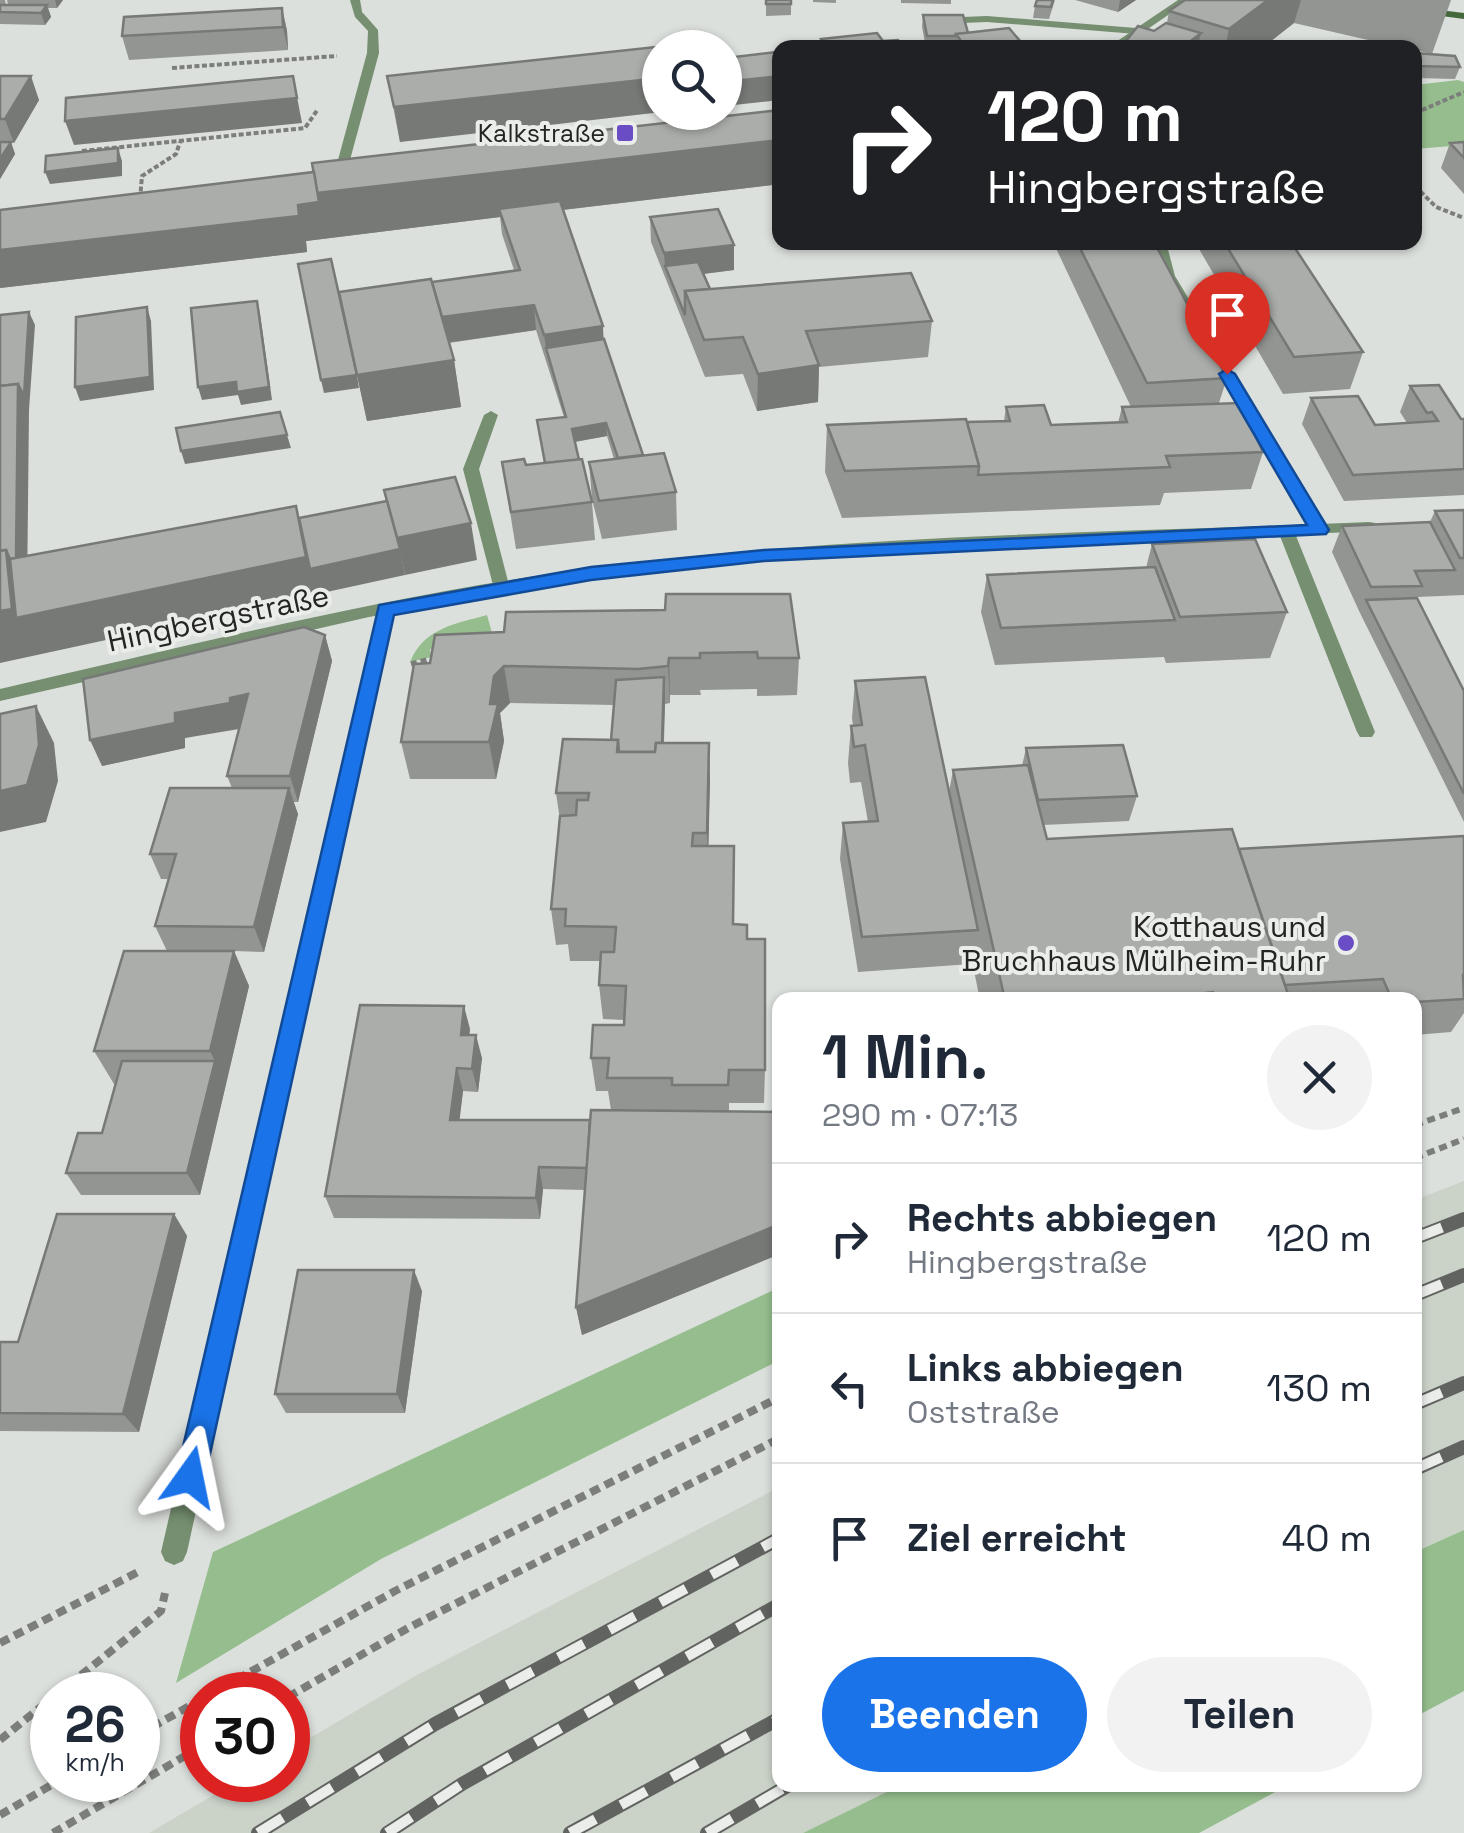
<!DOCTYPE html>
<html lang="de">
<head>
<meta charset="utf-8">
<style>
	:root { --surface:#fff; --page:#f2f2f3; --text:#1f2937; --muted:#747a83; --line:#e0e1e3; --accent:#1a73e8 }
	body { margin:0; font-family:"Space Grotesk",sans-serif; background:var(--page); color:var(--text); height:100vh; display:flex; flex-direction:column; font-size:38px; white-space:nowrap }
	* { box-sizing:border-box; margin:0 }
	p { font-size:32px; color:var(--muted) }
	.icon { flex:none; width:55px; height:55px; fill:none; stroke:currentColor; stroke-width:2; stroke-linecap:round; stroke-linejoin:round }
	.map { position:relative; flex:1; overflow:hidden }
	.sheet { position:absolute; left:772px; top:992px; width:650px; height:800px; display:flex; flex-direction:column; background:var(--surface); border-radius:20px; box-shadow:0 2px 8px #0004 }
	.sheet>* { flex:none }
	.banner { position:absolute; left:772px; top:40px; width:650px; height:210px; border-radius:20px; box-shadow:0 2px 8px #0004; background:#202124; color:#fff; overflow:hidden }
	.buttons { position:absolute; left:642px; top:30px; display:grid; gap:20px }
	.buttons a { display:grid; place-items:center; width:100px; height:100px; border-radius:50%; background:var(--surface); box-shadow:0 2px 8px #0004; font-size:50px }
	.speed { position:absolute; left:30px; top:1672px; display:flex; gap:20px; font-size:50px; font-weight:700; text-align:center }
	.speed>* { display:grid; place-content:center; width:130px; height:130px; border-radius:50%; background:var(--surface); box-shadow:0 2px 8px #0004; line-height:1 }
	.speed small { font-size:25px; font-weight:400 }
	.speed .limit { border:15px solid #d22; background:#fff; color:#111 }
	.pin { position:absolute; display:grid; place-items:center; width:85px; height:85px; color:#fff; margin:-102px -42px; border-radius:50% 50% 50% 0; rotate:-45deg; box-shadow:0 0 10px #0007 }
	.pin .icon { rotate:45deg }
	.me { position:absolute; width:110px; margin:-55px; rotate:12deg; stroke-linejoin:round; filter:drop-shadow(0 0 8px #0008) }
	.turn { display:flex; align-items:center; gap:35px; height:210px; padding:0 50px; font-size:45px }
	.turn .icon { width:130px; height:130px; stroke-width:2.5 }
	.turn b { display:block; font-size:70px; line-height:85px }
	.round { display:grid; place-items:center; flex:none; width:105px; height:105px; border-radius:52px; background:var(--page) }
	.headline { display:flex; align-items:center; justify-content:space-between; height:170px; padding:0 50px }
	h1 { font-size:60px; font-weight:800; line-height:75px }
	.button { display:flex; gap:20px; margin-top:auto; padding:20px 50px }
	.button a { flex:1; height:115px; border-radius:60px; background:var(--accent); color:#fff; font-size:40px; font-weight:800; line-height:115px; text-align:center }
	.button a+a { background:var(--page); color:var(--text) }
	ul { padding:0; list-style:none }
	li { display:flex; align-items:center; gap:30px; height:150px; padding:0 50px; border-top:2px solid var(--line) }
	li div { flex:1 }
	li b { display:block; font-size:38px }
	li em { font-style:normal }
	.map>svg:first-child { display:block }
	.built { fill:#cbd3c9 }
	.green { fill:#95bd8d }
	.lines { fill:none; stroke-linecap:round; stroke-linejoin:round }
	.path-far3 { stroke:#7c7e7b; stroke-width:4; stroke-dasharray:5 2.5; stroke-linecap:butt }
	.path-far2 { stroke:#7c7e7b; stroke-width:5; stroke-dasharray:6 4; stroke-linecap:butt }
	.path-far1 { stroke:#7c7e7b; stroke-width:6; stroke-dasharray:8 5; stroke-linecap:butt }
	.path { stroke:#7c7e7b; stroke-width:8; stroke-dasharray:10 6; stroke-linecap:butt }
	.service { fill:#758f70; fill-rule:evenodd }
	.minor { fill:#758f70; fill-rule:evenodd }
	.tertiary { fill:#758f70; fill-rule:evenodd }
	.secondary { fill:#43683b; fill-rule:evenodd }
	.rail-casing { stroke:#616361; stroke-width:14 }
	.rail { stroke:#eaede9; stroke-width:10; stroke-dasharray:29; stroke-linecap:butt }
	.wall { fill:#929591 }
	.shaded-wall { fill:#777976 }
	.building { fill:#aaada9; stroke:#777976; stroke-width:2.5 }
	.route { fill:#1a73e8; stroke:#114b97; stroke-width:2.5 }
	.poi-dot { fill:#6a4cc5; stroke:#eaede9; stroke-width:4 }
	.labels { text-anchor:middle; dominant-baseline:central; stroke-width:8; stroke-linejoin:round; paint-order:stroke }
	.far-poi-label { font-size:25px; fill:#242523; stroke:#eaede9; text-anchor:end }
	.street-label { font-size:30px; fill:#242523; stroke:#eaede9 }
	.poi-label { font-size:30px; fill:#242523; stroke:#eaede9; text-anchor:end }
</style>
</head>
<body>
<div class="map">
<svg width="1464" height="1833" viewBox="0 0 1464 1833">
	<rect width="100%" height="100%" fill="#dce0dc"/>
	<!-- built -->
	<g class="built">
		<path d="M1464,1181V1530L1415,1552V1200Z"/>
		<path d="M780,1487V1785H901L803,1833H149L239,1780H288V1751L415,1676Z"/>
	</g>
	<!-- green -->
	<g class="green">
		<path d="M1458,80L1464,82V145L1415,149V85Z"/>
		<path d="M487,615L494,640L430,649L431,657L410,662C424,628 455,624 487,615Z"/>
		<path d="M780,1287V1360L381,1559L176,1683L213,1552Z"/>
		<path d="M1464,1530V1691L1415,1717V1552Z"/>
		<path d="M901,1785H1288L1199,1833H803Z"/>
	</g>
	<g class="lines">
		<!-- path-far3 -->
		<g class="path-far3">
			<path d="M172,68L337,56"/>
			<path d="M1415,113L1464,92"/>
			<path d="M82,151L305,128L318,109"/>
			<path d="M1415,186L1436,207L1464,218"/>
			<path d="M140,199L142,176L176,154L180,142"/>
		</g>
		<!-- path-far2 -->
		<path class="path-far2" d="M411,664L433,658V653"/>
		<!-- path-far1 -->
		<g class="path-far1">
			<path d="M1415,1125L1464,1108"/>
			<path d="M1415,1158L1464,1139"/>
		</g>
		<!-- path -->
		<g class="path">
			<path d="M0,1643L138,1572"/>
			<path d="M56,1695L161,1611L165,1593"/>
			<path d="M209,1695L395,1591L780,1397"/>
			<path d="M288,1697L408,1628L780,1438"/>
			<path d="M138,1735L202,1699"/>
			<path d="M0,1740L52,1698"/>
			<path d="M0,1815L60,1780"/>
			<path d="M53,1833L202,1746"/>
		</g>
		<!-- service -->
		<g class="service">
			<path d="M350,0H360L363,17H355Z"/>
			<path d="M987,16L1136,28L1141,31L1136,34L987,22L938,24L933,21L938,18Z"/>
			<path d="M491,411L498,415L479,469L510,589L502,594L494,589L463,469L484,415Z"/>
			<path d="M1286,526L1294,531L1375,732L1372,737H1360L1357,732L1278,531Z"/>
		</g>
		<!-- minor -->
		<g class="minor">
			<path d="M355,13H363L378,30L379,53L344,182L338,186L332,182L367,53L368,31L355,17Z"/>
			<path d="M1153,242H1166L1175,276L1328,530L1326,534L1320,535L1312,530L1161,276Z"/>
			<path d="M386,604L394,610L187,1552L183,1561L174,1565L165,1561L161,1552L378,610Z"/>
		</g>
		<!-- tertiary -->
		<g class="tertiary">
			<path d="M1178,0H1190L1120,48H1107Z"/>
			<path d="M1369,522L1375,523V531L883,552L689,567L592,578L369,617L0,701V689C196,644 392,594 592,568C849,534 1110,533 1369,522Z"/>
		</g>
		<!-- secondary -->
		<path class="secondary" d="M1423,8L1464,13V19L1419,13V9Z"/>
		<!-- rail casing -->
		<g class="rail-casing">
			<g id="rail">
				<path d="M1415,1238L1464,1219"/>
				<path d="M1415,1295L1464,1275"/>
				<path d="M1415,1404L1464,1383"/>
				<path d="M1415,1469L1464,1447"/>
				<path d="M258,1833L435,1724L780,1538"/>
				<path d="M387,1833L462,1784L780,1604"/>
				<path d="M570,1833L780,1718"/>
				<path d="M707,1833L789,1785"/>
			</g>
		</g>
		<!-- rail -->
		<use href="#rail" class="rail"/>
	</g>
	<!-- wall -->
	<g class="wall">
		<path d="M0,0H5L6,5H8L7,0H63L57,8H48L51,17L45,25L0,24Z"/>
		<path d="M766,0H791V15L766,16Z"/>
		<path d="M813,0H836V3L813,2Z"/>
		<path d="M901,0H951V4L901,3Z"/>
		<path d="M1055,0L1049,19L1033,18L1035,6Z"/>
		<path d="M1075,0H1136L1118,12Z"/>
		<path d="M1185,0H1451L1432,54L1415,50V48H1403L1294,23L1262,48H1124L1167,23L1169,11Z"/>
		<path d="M282,8L287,31L288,50L129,60L122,36Z"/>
		<path d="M923,15L968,33L1026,48H926L922,27Z"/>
		<path d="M676,48L400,142L387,76Z"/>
		<path d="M776,52L734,105L730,98V100H725V58Z"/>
		<path d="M1415,53L1460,67L1455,79L1415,78Z"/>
		<path d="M0,76L39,100L14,143H11L15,154L0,179Z"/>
		<path d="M1464,142V194L1441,168L1450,143Z"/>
		<path d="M780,184L563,210L604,339L643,455L676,492L677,530L602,539L592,499L589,462L614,459L607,436L575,442L592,502L595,540L516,549L502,462L526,465L544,463L537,420L564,417L536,330L449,343L454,360L461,407L367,421L339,292L432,282L514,270L502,234L500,217L306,241L307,252L0,288V210Z"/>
		<path d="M650,217L734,270L703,274L710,289L932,321L928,357L819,367L818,402L757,411L743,374L705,377L651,242Z"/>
		<path d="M1053,242H1154L1227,378L1219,403L1263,452L1251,489L1164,493L1160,505L842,518L825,472L827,425L1004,421L1006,407L1051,425L1118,423L1122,407H1131Z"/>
		<path d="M1195,242H1291L1363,352L1350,389L1283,394Z"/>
		<path d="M1410,386L1461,419H1464V495L1344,501L1302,424L1311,398L1375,425L1407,423L1400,412Z"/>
		<path d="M1464,510V595L1417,597V598L1464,691V822L1360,613L1332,552L1342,526L1430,522L1435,511Z"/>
		<path d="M1152,544L1287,612L1270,658L1166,663L1164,657L995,665L981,612L987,575L1146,568Z"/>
		<path d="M506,612L799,658L797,695L757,696V689L700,690L701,695H670V703L665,704L664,743L710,779L708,846L733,924L747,939L765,1070L764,1103H729V1112H780V1254L582,1335L576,1307L585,1190L543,1189L540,1219L334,1218L325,1196L470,1029L469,1035L482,1058L478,1092L463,1091L459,1120H590L611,1110L608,1091H596L591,1058L624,1025V1020L603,1019L599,985L600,961H570L568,944L556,945L551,909L560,820L556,793L611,740L614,705L510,703L500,713L504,741L496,779H410L401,742L430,663L504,632Z"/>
		<path d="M325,635L332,661L298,802H293L298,814L264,952L234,951L249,986L200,1195H81L66,1173L102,1133L115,1084H114L94,1051L167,951L155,926L169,879H161L150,854L232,788L227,776L240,724L185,738V748L102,766Z"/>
		<path d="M855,681L949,792L953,770L1022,766L1026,748L1137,796L1129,821L1043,825L1047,839L1239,849L1464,836V1013L1451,1032L1415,1035V1000H980L972,961L971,964L858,972L840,859L843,823L868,822L861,782L850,783L848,763L851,726H853L852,718Z"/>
		<path d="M174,1214L187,1236L139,1432L0,1431V1342H18Z"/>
		<path d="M422,1291L405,1413H286L275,1394Z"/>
	</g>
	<!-- shaded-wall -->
	<g class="shaded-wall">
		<path d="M55,0H63L57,8Z"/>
		<path d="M1120,0H1136L1118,12Z"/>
		<path d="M1268,0H1301L1294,23L1262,48H1225L1229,29Z"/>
		<path d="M47,5L51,17L45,25L41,13Z"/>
		<path d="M282,8L287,31L288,50L283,27Z"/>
		<path d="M1201,33L1197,48H1182Z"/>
		<path d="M31,76L39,100L14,143L5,119Z"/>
		<path d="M293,76L302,123L74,145L65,121Z"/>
		<path d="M780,76V100L734,105V81Z"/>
		<path d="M660,78V112H662L400,142L394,107Z"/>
		<path d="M730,87V100H725V88Z"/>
		<path d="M780,140V184L502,217L499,209L500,217L306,241L307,252L0,288V250L298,205L314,172Z"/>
		<path d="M11,142L15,154L0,179V159Z"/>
		<path d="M118,148L122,161V176L50,184L45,172Z"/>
		<path d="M734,245V270L670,278L665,266L664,253Z"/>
		<path d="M257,301L260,314L272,400L241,405L238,395L202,400L198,387Z"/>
		<path d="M534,305L536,330L444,343L439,318Z"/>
		<path d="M147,307L151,321L154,390L80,401L75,387Z"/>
		<path d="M29,312L35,325L29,410L27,597L306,544L400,549L405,575L0,663V611L18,384Z"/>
		<path d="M603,326L604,352L546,348L544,335Z"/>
		<path d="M454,360L461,407L367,421L357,375Z"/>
		<path d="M819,365L818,402L757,411L758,374Z"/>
		<path d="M357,375L359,388L324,393L321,380Z"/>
		<path d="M606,423L607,436L573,442L572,429Z"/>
		<path d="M287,435L291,448L185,464L181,451Z"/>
		<path d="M471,523L477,560L405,575L397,538Z"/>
		<path d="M325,635L332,661L298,802L290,776Z"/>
		<path d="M669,658L670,695V703L668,666Z"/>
		<path d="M504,666L510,703L500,713L504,741L496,779L489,742L490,704L494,676Z"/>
		<path d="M664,677L665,703L662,779L661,754Z"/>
		<path d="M248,694L257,719L239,724V729L185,738V748L102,766L90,740L175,713Z"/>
		<path d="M36,706L54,743L58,781L46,822L0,832V791Z"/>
		<path d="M709,743L710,779L708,869L707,833Z"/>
		<path d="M289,788L298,814L264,952L254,927Z"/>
		<path d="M234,951L249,986L200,1195L187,1173L215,1061L210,1051Z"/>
		<path d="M464,1006L470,1029L467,1058L461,1035Z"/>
		<path d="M476,1035L482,1058L478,1092L472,1069Z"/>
		<path d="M457,1068L463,1091L457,1142L450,1120Z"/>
		<path d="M539,1167L543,1189L540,1219L536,1198Z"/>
		<path d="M174,1214L187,1236L139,1432L123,1414Z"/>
		<path d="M780,1224V1254L582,1335L576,1307Z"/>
		<path d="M414,1270L422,1291L405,1413L397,1394Z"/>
	</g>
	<!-- building -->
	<g class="building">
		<rect x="766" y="0" width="25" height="4"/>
		<path d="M1037,0H1053L1051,7L1035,6Z"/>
		<path d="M1185,0H1268L1229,29L1169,11Z"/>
		<path d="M0,5H47L41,13L0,12Z"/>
		<path d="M282,8L283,27L122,36L124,17Z"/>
		<path d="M923,15H963L968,33L956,34L957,36H927Z"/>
		<path d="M1166,23L1201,33L1182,48H1125L1126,41L1138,26L1154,31Z"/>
		<path d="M1009,28L1026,48H966L956,34Z"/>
		<path d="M877,33L883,41L898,40L904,48H826L821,39Z"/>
		<path d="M674,45L676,48H660V78L394,107L387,76Z"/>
		<path d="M776,52L780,58V76L734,81L725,66V58Z"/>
		<path d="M1415,53L1455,56L1460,67L1415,66Z"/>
		<path d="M0,76H31L5,119H0Z"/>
		<path d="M293,76L297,98L65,121L66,98Z"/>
		<path d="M780,110V140L317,193L312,163Z"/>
		<path d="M0,142H11L0,159Z"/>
		<path d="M1464,142V158L1450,143Z"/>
		<path d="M118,148V163L45,172L46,156Z"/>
		<path d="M314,172L319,202L298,205L299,216L0,250V210Z"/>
		<path d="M560,201L603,326L544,335L534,305L442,317L432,282L520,270L499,209Z"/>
		<path d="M718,209L734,245L664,253L650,217Z"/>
		<path d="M1077,242H1154L1227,378L1147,383Z"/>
		<path d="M1224,242H1291L1363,352L1294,357Z"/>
		<path d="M331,259L357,375L321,380L298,264Z"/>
		<path d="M698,262L710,289L685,291V315L665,266Z"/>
		<path d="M911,273L932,321L806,331L819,365L758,374L743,337L704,340L685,291Z"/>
		<path d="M431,279L454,360L357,375L339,292Z"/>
		<path d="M257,301L269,387L237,392L236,382L198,387L191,308Z"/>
		<path d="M147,307L150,377L75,387L76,317Z"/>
		<path d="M29,312L24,396L18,384L0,386V315Z"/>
		<path d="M604,339L643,455L618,458L606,423L572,429L579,460L545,463L537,420L566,417L546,348Z"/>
		<path d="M18,384L16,558L10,559L6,550L0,551V386Z"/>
		<path d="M1439,385L1461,419H1464V469L1353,475L1311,398L1358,396L1375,425L1438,421L1432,412L1427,413L1410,386Z"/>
		<path d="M1240,403L1263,452L1166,456L1170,467L978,475L979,466L967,422L1010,421L1006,407L1044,405L1051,425L1127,422L1122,407Z"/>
		<path d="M280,412L287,435L181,451L176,428Z"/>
		<path d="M966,419L979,466L845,471L827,425Z"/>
		<path d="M664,453L676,492L599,501L589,462Z"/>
		<path d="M524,459L526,465L582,459L592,502L511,512L502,462Z"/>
		<path d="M455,477L471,523L397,538L384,490Z"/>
		<path d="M387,501L400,549L310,569L299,518Z"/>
		<path d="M296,506L306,557L16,618L10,559Z"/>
		<path d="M1464,510V558H1460L1435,511Z"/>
		<path d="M1430,522L1455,570L1415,571L1422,586L1371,587L1342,526Z"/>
		<path d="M1255,539L1287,612L1180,617L1152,544Z"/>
		<path d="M6,550L12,609L0,611V551Z"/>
		<path d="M1155,567L1175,620L1001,628L987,575Z"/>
		<path d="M666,594H790L799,658H758L757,652L700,653V658H669L668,666L638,669L504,666L494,676L490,704H498L489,742H401L414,664L430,663L435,635L504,632L506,612L665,610Z"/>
		<path d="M1417,598L1464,691V794L1366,600Z"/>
		<path d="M304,627L325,635L290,776H227L248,694L230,698V703L175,713V723L90,740L83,679Z"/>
		<path d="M664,677L662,743H656L655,752H619L618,740H611L616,680Z"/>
		<path d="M925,677L978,930L862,937L843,823L878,821L865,745L854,747L851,726L862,725L855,681Z"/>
		<path d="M36,706L39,745L27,785L0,791V714Z"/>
		<path d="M563,739L618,740L617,752H655L656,743H709L707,833H693L692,846H734L733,924L747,925V939H765V1070H729L728,1085H672V1078H607L609,1058H591L593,1025H624L626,986L599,985L601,952H614L616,927L565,926L566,909H551L560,816L576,815L577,800H588L589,793H556Z"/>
		<path d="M1123,745L1137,796L1038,800L1026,748Z"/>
		<path d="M1028,765L1047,839L1232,829L1290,1000H1215L1213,992L1147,1000H1005L953,770Z"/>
		<path d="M170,788H289L254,927L155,926L176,854H150Z"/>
		<path d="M1464,836V975H1463L1464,999L1415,1002V1000H1392L1383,979L1285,985L1239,849Z"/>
		<path d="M124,951H234L210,1051H94Z"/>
		<path d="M360,1005L464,1006L461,1035H476L472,1069L457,1068L450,1120H590L587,1168L539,1167L536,1198L325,1196Z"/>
		<path d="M122,1061H215L187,1173H66L78,1133H102Z"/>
		<path d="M591,1110L780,1112V1224L576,1307Z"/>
		<path d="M57,1214H174L123,1414L0,1413V1342H18Z"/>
		<path d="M298,1270H414L397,1394H275Z"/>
	</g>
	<!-- route -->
	<path class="route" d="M1227,369L1235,374L1329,530L1326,534L764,561L591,580L394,615L205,1477L201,1487L190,1491L180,1487L176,1477L379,605L591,567L764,550L1307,525L1219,374Z"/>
	<!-- markers -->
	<g class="poi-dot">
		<rect x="615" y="123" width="20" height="20" rx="5"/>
		<circle cx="1346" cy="943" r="10"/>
	</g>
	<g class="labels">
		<!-- far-poi labels -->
		<g class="far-poi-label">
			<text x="605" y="133">Kalkstraße</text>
		</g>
		<!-- street labels -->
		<g class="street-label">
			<text transform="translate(218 618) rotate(-12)">Hingbergstraße</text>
		</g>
		<!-- poi labels -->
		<g class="poi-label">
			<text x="1326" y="926">Kotthaus und<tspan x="1326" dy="34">Bruchhaus Mülheim-Ruhr</tspan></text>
		</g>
	</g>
</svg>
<div class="buttons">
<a><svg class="icon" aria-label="search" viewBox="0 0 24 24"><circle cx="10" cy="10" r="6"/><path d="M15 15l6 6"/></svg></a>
</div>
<div class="speed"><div>26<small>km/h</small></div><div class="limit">30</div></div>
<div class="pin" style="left:1227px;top:374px;background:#d93025"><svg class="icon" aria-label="arrive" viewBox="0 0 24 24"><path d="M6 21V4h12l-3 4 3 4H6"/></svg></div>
<svg class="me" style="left:190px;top:1477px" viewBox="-20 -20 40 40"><path d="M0-17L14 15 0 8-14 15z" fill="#1a73e8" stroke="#fff" stroke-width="4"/></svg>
<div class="banner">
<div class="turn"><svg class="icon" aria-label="right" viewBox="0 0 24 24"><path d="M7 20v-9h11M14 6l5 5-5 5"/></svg><div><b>120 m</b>Hingbergstraße</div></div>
</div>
<section class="sheet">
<div class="headline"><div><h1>1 Min.</h1><p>290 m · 07:13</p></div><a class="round"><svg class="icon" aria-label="close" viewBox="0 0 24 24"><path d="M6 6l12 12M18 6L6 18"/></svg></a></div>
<ul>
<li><svg class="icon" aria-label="right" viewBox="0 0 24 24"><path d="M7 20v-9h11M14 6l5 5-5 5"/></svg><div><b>Rechts abbiegen</b><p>Hingbergstraße</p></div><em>120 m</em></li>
<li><svg class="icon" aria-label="left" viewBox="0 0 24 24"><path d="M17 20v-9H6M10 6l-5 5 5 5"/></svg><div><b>Links abbiegen</b><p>Oststraße</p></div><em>130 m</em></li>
<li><svg class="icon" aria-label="arrive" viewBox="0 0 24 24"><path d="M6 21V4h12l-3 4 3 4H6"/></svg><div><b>Ziel erreicht</b></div><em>40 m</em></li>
</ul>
<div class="button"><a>Beenden</a><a>Teilen</a></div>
</section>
</div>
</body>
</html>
